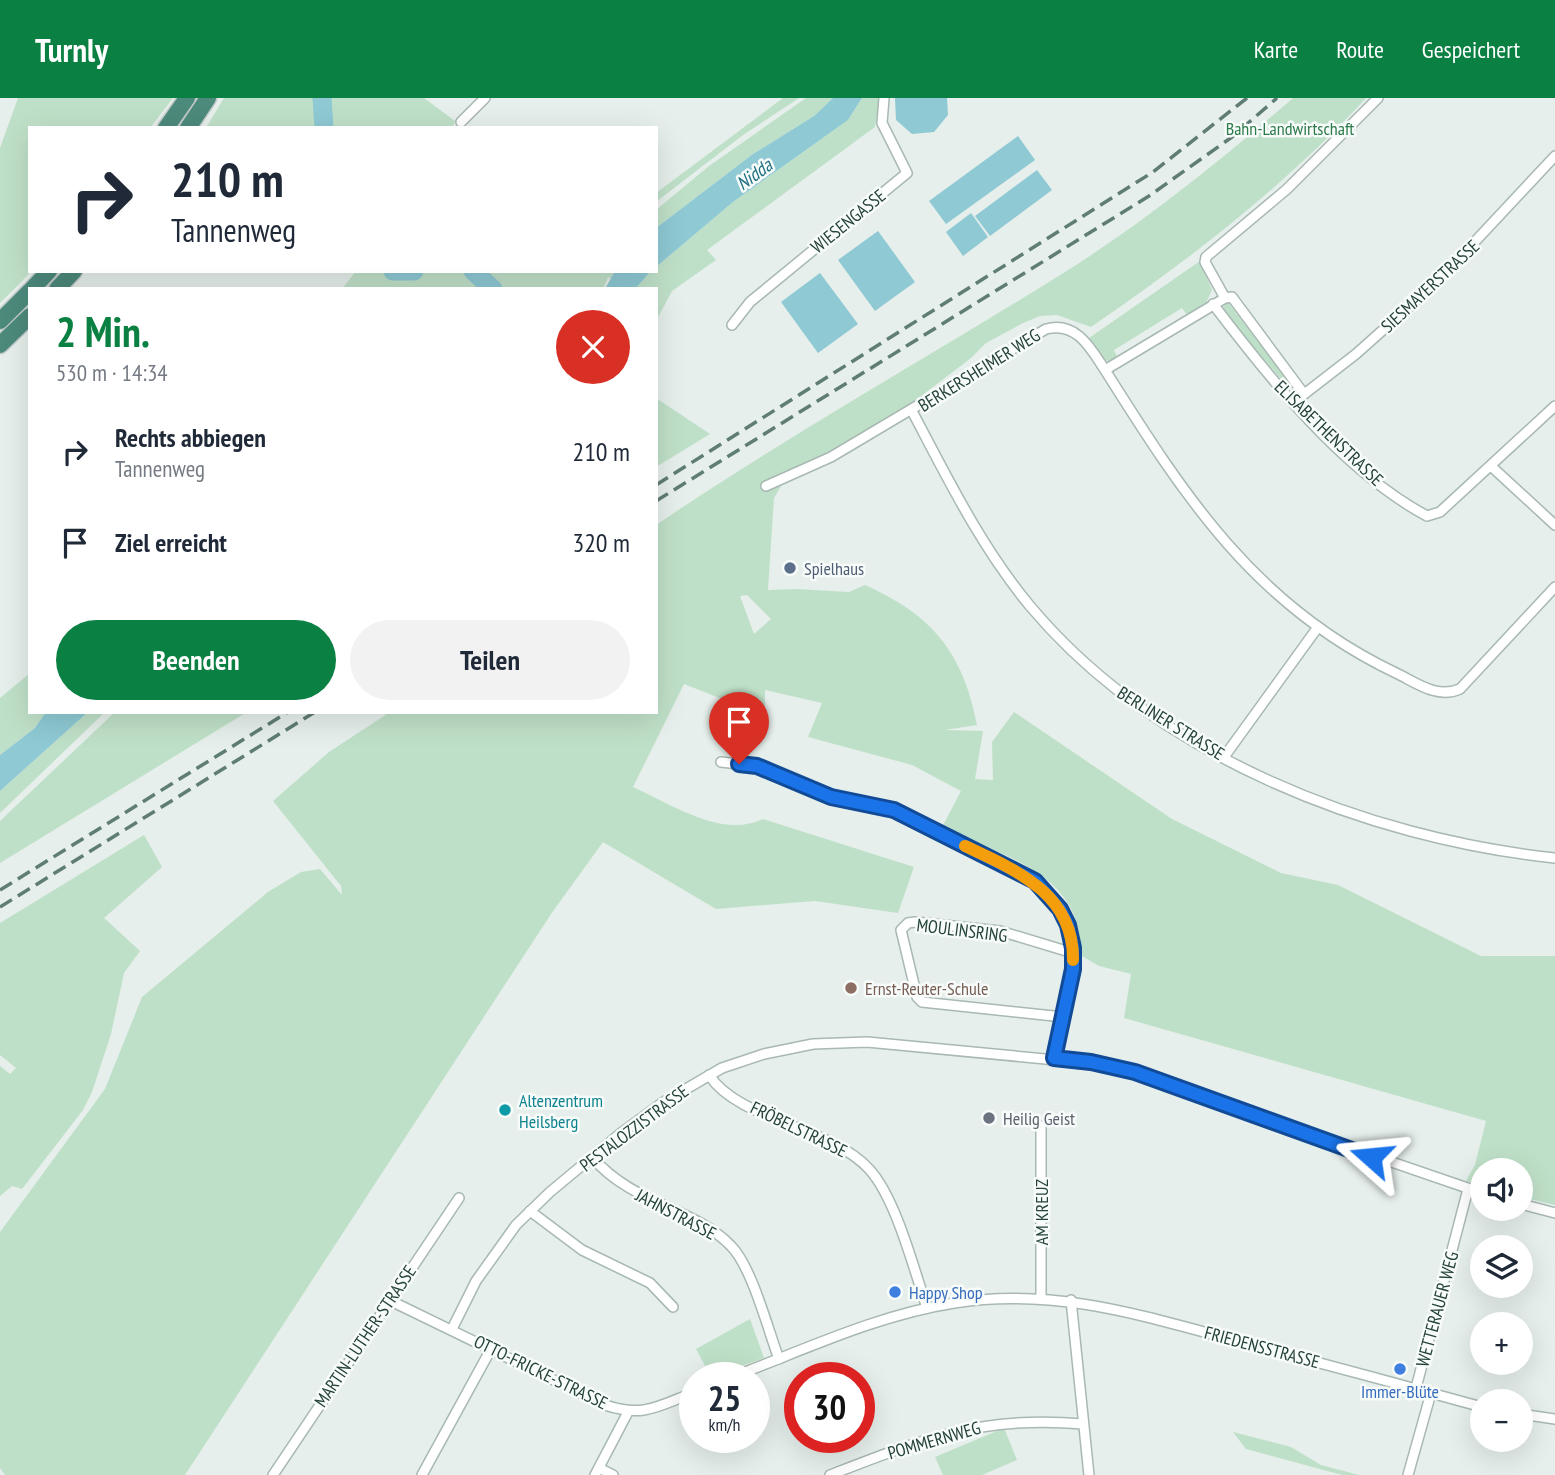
<!DOCTYPE html>
<html lang="de">
<head>
<meta charset="utf-8">
<style>
	:root { --surface:#fff; --page:#f2f2f3; --text:#1f2937; --muted:#747a83; --accent:#0b8043 }
	body { margin:0; font-family:"PT Sans Narrow",sans-serif; background:var(--page); color:var(--text); height:100vh; display:flex; flex-direction:column; font-size:26px; white-space:nowrap }
	* { box-sizing:border-box; margin:0 }
	p { font-size:23px; color:var(--muted) }
	.icon { flex:none; width:38px; height:38px; fill:none; stroke:currentColor; stroke-width:2; stroke-linecap:round; stroke-linejoin:round }
	.map { position:relative; flex:1; overflow:hidden }
	.sheet { position:absolute; left:28px; top:189px; width:630px; height:427px; display:flex; flex-direction:column; background:var(--surface); border-radius:0px; box-shadow:0 7px 28px #0002 }
	.sheet>* { flex:none }
	.top-card { position:absolute; left:28px; top:28px; width:630px; height:147px; border-radius:0px; box-shadow:0 7px 28px #0002; background:#fff; color:var(--text); overflow:hidden }
	.buttons { position:absolute; left:1470px; top:1060px; display:grid; gap:14px }
	.buttons a { display:grid; place-items:center; width:63px; height:63px; border-radius:50%; background:var(--surface); box-shadow:0 7px 28px #0002; font-size:35px }
	.speed { position:absolute; left:679px; top:1264px; display:flex; gap:14px; font-size:35px; font-weight:700; text-align:center }
	.speed>* { display:grid; place-content:center; width:91px; height:91px; border-radius:50%; background:var(--surface); box-shadow:0 7px 28px #0002; line-height:1 }
	.speed small { font-size:18px; font-weight:400 }
	.speed .limit { border:10px solid #d22; background:#fff; color:#111 }
	.pin { position:absolute; display:grid; place-items:center; width:60px; height:60px; color:#fff; margin:-72px -30px; border-radius:50% 50% 50% 0; rotate:-45deg; box-shadow:0 0 7px #0007 }
	.pin .icon { rotate:45deg }
	.me { position:absolute; width:77px; margin:-38px; rotate:288deg; stroke-linejoin:round; filter:drop-shadow(0 0 5px #0008) }
	.turn { display:flex; align-items:center; gap:24px; height:147px; padding:0 28px; font-size:32px }
	.turn .icon { width:91px; height:91px; stroke-width:2.5 }
	.turn b { display:block; font-size:49px; line-height:60px }
	.round { display:grid; place-items:center; flex:none; width:74px; height:74px; border-radius:37px; background:var(--page) }
	.overview { display:flex; align-items:center; justify-content:space-between; height:119px; padding:0 28px }
	h1 { font-size:42px; font-weight:800; line-height:52px; color:var(--accent) }
	.cta { display:flex; gap:14px; margin-top:auto; padding:14px 28px }
	.cta a { flex:1; height:80px; border-radius:42px; background:var(--accent); color:#fff; font-size:28px; font-weight:800; line-height:80px; text-align:center }
	.cta a+a { background:var(--page); color:var(--text) }
	ul { padding:0; list-style:none }
	li { display:flex; align-items:center; gap:21px; height:91px; padding:0 28px }
	li div { flex:1 }
	li b { display:block; font-size:26px }
	li em { font-style:normal }
	header { display:flex; align-items:center; gap:42px; box-sizing:border-box; height:98px; padding:0 35px; background:var(--accent); color:#fff }
	header strong { font-size:33px }
	nav { display:flex; gap:38px; margin-inline-start:auto; font-size:24px }
	.map>svg:first-child { display:block }
	.green { fill:#bfe0c8; fill-rule:evenodd }
	.water { fill:#8ec9d4 }
	.lines { fill:none; stroke-linecap:round; stroke-linejoin:round }
	.river { stroke:#8ec9d4; stroke-width:19 }
	.minor-casing { stroke:#a8b8b2; stroke-width:12 }
	.trunk-casing { stroke:#c2cac8; stroke-width:19 }
	.minor { stroke:#fff; stroke-width:9 }
	.trunk { stroke:#4c8a7c; stroke-width:16 }
	.rail { stroke:#5f7d75; stroke-width:3.5; stroke-dasharray:14 7; stroke-linecap:butt }
	.route-casing { stroke:#114b97; stroke-width:18 }
	.route { stroke:#1a73e8; stroke-width:12 }
	.slow { stroke:#f59e0b; stroke-width:12 }
	.service-dot { fill:#5c6f8a; stroke:#f7fbf9; stroke-width:2.5 }
	.education-dot { fill:#8d6e63; stroke:#f7fbf9; stroke-width:2.5 }
	.culture-dot { fill:#0f9aa8; stroke:#f7fbf9; stroke-width:2.5 }
	.worship-dot { fill:#6b7280; stroke:#f7fbf9; stroke-width:2.5 }
	.shop-dot { fill:#3f7fe0; stroke:#f7fbf9; stroke-width:2.5 }
	.labels { text-anchor:middle; dominant-baseline:central; stroke-width:5; stroke-linejoin:round; paint-order:stroke }
	.park-label { font-size:18px; fill:#2d7a4b; stroke:#f7fbf9 }
	.street-label { font-size:18px; fill:#24423a; stroke:#f7fbf9 }
	.service-label { font-size:18px; fill:#4e5e75; stroke:#f7fbf9; text-anchor:start }
	.education-label { font-size:18px; fill:#785e54; stroke:#f7fbf9; text-anchor:start }
	.culture-label { font-size:18px; fill:#0d838f; stroke:#f7fbf9; text-anchor:start }
	.worship-label { font-size:18px; fill:#5b616d; stroke:#f7fbf9; text-anchor:start }
	.shop-label { font-size:18px; fill:#366cbe; stroke:#f7fbf9; text-anchor:start }
	.water-label { font-size:19px; font-style:italic; fill:#1c6f80; stroke:#f7fbf9 }
</style>
</head>
<body>
<header>
<strong>Turnly</strong>
<nav><a>Karte</a><a>Route</a><a>Gespeichert</a></nav>
</header>
<div class="map">
<svg width="1555" height="1377" viewBox="0 0 1555 1377">
	<rect width="100%" height="100%" fill="#e6efeb"/>
	<!-- green -->
	<g class="green">
		<path d="M18,0H173L150,30H30L32,173L0,205V50Z"/>
		<path d="M224,0H424L455,23L452,30H206Z"/>
		<path d="M783,0H799L743,37L656,104V95Z"/>
		<path d="M806,0H833L814,18L753,56L656,130V112L709,68Z"/>
		<path d="M862,0H880L875,29L707,152L716,162L672,193L656,223V191H635L651,173H656V169L733,104L848,22Z"/>
		<path d="M1293,0H1366C1285,88 1189,162 1091,229L1057,217L1040,218L1023,225L986,245L971,260L899,315L788,376L774,400L768,492L796,491L849,494L865,487C932,517 963,554 977,627L945,632L983,633L975,681L993,682L992,644L1014,614L1172,721L1281,775L1338,787L1481,858H1555V1107L1521,1099V1073H1482V1088L1466,1083L1475,1067L1486,1023L1124,920L1131,876L1099,868L1082,858C1080,844 1079,828 1073,815C1052,767 985,750 941,731L961,693L912,667L808,639L822,605L765,592V618L684,586L633,689C671,706 722,741 763,721L914,769L898,815L815,803L716,811L603,744L551,816L185,1377H5L0,1370V1134L105,991L142,899L268,794L301,774L320,771L342,797L341,788L273,703L329,654L390,614H656V427C786,339 923,262 1057,179C1141,127 1219,64 1293,0ZM747,497L771,521L754,536L740,498Z"/>
		<path d="M1200,163L1212,192L1205,207L1188,218L1182,210L1114,252L1118,261L1111,264L1103,261L1089,240Z"/>
		<path d="M356,173H615L611,181L608,179L603,191H342Z"/>
		<path d="M1228,204L1292,288L1290,291L1221,212Z"/>
		<path d="M656,300L710,336L656,369Z"/>
		<path d="M30,575V614H46L35,630L0,657V600Z"/>
		<path d="M88,614H105L0,715V693Z"/>
		<path d="M115,614H247L0,765V723Z"/>
		<path d="M144,737L162,769L104,820L140,853L124,875L111,936L92,994L83,1012L22,1091L12,1088L0,1098V968L10,976L16,970L0,957V825Z"/>
		<path d="M750,1221L764,1260L711,1279L696,1251Z"/>
		<path d="M1004,1330L1017,1362L982,1377H943L935,1359Z"/>
		<path d="M1233,1334L1291,1349L1321,1367L1359,1377H1342L1246,1351Z"/>
	</g>
	<!-- water -->
	<g class="water">
		<path d="M833,0H862L848,22L733,104L656,169V130L753,56L814,18Z"/>
		<path d="M895,0H947L948,17L934,34L912,36L896,22Z"/>
		<path d="M1018,38L1035,62L946,126L929,103Z"/>
		<path d="M1037,72L1052,92L990,138L975,118Z"/>
		<path d="M971,115L988,139L963,158L946,134Z"/>
		<path d="M878,133L915,184L875,213L838,162Z"/>
		<path d="M615,173H651L635,191H605Z"/>
		<path d="M820,175L858,226L818,255L781,204Z"/>
		<path d="M46,614H88L0,693V657L35,630Z"/>
	</g>
	<g class="lines">
		<!-- river -->
		<g class="river">
			<path d="M322,0L324,30"/>
			<path d="M393,173H414"/>
			<path d="M473,173L493,191"/>
		</g>
		<!-- minor casing -->
		<g class="minor-casing">
			<g id="minor">
				<path d="M461,24L485,0"/>
				<path d="M1225,200L1232,199L1304,296"/>
				<path d="M1213,206C1270,281 1343,373 1427,418L1440,414L1555,308"/>
				<path d="M732,227L750,204L907,75L882,25L884,0"/>
				<path d="M1105,272C1185,399 1255,508 1396,575C1417,585 1437,601 1460,591L1555,489"/>
				<path d="M1294,304L1356,256L1439,182L1555,58"/>
				<path d="M912,313C948,381 981,449 1030,508C1155,657 1366,740 1555,760"/>
				<path d="M1492,369L1555,427"/>
				<path d="M766,388L831,359L1046,231C1077,223 1091,251 1105,272L1225,200L1205,164L1206,159L1287,91L1378,0"/>
				<path d="M1224,659L1318,529"/>
				<path d="M721,664L757,668L811,693L884,709L1035,783L1060,811L1068,827L1073,850V871L1054,960"/>
				<path d="M1063,919L922,904L917,899L901,832L908,825L915,824L1000,833L1073,855"/>
				<path d="M709,977C739,1023 830,1028 869,1071C896,1100 914,1172 927,1210"/>
				<path d="M592,1059C633,1107 694,1109 731,1148C752,1169 768,1232 779,1261"/>
				<path d="M1521,1106L1555,1115"/>
				<path d="M530,1113L582,1152L650,1185L673,1209"/>
				<path d="M1041,1200V1028"/>
				<path d="M1071,1202L1089,1377"/>
				<path d="M391,1203L605,1307C644,1320 658,1308 695,1294"/>
				<path d="M452,1231L476,1183L516,1127L550,1094L621,1035L662,1005L722,970L764,956L813,946L867,944L1109,967L1482,1095"/>
				<path d="M732,1279C804,1252 877,1217 954,1205C1056,1189 1143,1218 1241,1244C1321,1265 1402,1287 1482,1309"/>
				<path d="M1416,1290L1468,1091"/>
				<path d="M1521,1316L1555,1321"/>
				<path d="M599,1370L613,1377"/>
				<path d="M273,1377L459,1100"/>
				<path d="M422,1377L491,1251"/>
				<path d="M595,1377L628,1314"/>
				<path d="M830,1377C923,1341 981,1317 1083,1326"/>
				<path d="M1408,1377L1431,1295"/>
			</g>
		</g>
		<!-- trunk casing -->
		<g class="trunk-casing">
			<g id="trunk">
				<path d="M166,30L187,0"/>
				<path d="M188,30L208,0"/>
				<path d="M32,191L49,173"/>
				<path d="M57,191L74,173"/>
				<path d="M0,223L30,193"/>
				<path d="M0,247L30,218"/>
			</g>
		</g>
		<!-- minor -->
		<use href="#minor" class="minor"/>
		<!-- trunk -->
		<use href="#trunk" class="trunk"/>
		<!-- rail -->
		<g class="rail">
			<path d="M656,387L1153,74L1247,0"/>
			<path d="M656,403L1149,98L1232,39L1277,0"/>
			<path d="M0,792L288,614"/>
			<path d="M0,809L315,614"/>
		</g>
	</g>
	<g class="lines">
		<!-- route casing -->
		<g class="route-casing">
			<path id="route" d="M739,666L757,668L831,699L894,712L1035,783L1060,811L1068,827L1073,850V871L1054,960L1091,964L1135,974L1371,1059"/>
		</g>
		<!-- route -->
		<use href="#route" class="route"/>
		<!-- slow -->
		<path class="slow" d="M965,748C1016,772 1074,796 1073,862"/>
	</g>
	<!-- markers -->
	<circle class="service-dot" cx="790" cy="470" r="7"/>
	<circle class="education-dot" cx="851" cy="890" r="7"/>
	<circle class="culture-dot" cx="505" cy="1012" r="7"/>
	<circle class="worship-dot" cx="989" cy="1020" r="7"/>
	<g class="shop-dot">
		<circle cx="895" cy="1194" r="7"/>
		<circle cx="1400" cy="1271" r="7"/>
	</g>
	<g class="labels">
		<!-- park labels -->
		<g class="park-label">
			<text x="1290" y="30">Bahn-Landwirtschaft</text>
		</g>
		<!-- street labels -->
		<g class="street-label">
			<text transform="translate(848 123) rotate(-39)">WIESENGASSE</text>
			<text transform="translate(1430 188) rotate(-43)">SIESMAYERSTRASSE</text>
			<text transform="translate(979 272) rotate(-32)">BERKERSHEIMER WEG</text>
			<text transform="translate(1329 335) rotate(44)">ELISABETHENSTRASSE</text>
			<text transform="translate(1171 625) rotate(32)">BERLINER STRASSE</text>
			<text transform="translate(962 832) rotate(7)">MOULINSRING</text>
			<text transform="translate(634 1030) rotate(-37)">PESTALOZZISTRASSE</text>
			<text transform="translate(799 1031) rotate(26)">FRÖBELSTRASSE</text>
			<text transform="translate(1041 1114) rotate(-90)">AM KREUZ</text>
			<text transform="translate(676 1116) rotate(28)">JAHNSTRASSE</text>
			<text transform="translate(1437 1211) rotate(-75)">WETTERAUER WEG</text>
			<text transform="translate(365 1238) rotate(-56)">MARTIN-LUTHER-STRASSE</text>
			<text transform="translate(1262 1249) rotate(15)">FRIEDENSSTRASSE</text>
			<text transform="translate(541 1274) rotate(26)">OTTO-FRICKE-STRASSE</text>
			<text transform="translate(934 1342) rotate(-16)">POMMERNWEG</text>
		</g>
		<!-- service labels -->
		<g class="service-label">
			<text x="804" y="470">Spielhaus</text>
		</g>
		<!-- education labels -->
		<g class="education-label">
			<text x="865" y="890">Ernst-Reuter-Schule</text>
		</g>
		<!-- culture labels -->
		<g class="culture-label">
			<text x="519" y="1002">Altenzentrum<tspan x="519" dy="21">Heilsberg</tspan></text>
		</g>
		<!-- worship labels -->
		<g class="worship-label">
			<text x="1003" y="1020">Heilig Geist</text>
		</g>
		<!-- shop labels -->
		<g class="shop-label">
			<text x="909" y="1194">Happy Shop</text>
			<text x="1400" y="1293" text-anchor="middle">Immer-Blüte</text>
		</g>
		<!-- water labels -->
		<g class="water-label">
			<text transform="translate(754 76) rotate(-36)">Nidda</text>
		</g>
	</g>
</svg>
<div class="buttons">
<a><svg class="icon" aria-label="sound" viewBox="0 0 24 24"><path d="M4 9h4l5-4v14l-5-4H4zM17 9q2 3 0 6"/></svg></a>
<a><svg class="icon" aria-label="layers" viewBox="0 0 24 24"><path d="M12 4l9 5-9 5-9-5zM3 14l9 5 9-5"/></svg></a>
<a>+</a>
<a>−</a>
</div>
<div class="speed"><div>25<small>km/h</small></div><div class="limit">30</div></div>
<div class="pin" style="left:739px;top:666px;background:#d93025"><svg class="icon" aria-label="arrive" viewBox="0 0 24 24"><path d="M6 21V4h12l-3 4 3 4H6"/></svg></div>
<svg class="me" style="left:1371px;top:1059px" viewBox="-20 -20 40 40"><path d="M0-17L14 15 0 8-14 15z" fill="#1a73e8" stroke="#fff" stroke-width="4"/></svg>
<div class="top-card">
<div class="turn"><svg class="icon" aria-label="right" viewBox="0 0 24 24"><path d="M7 20v-9h11M14 6l5 5-5 5"/></svg><div><b>210 m</b>Tannenweg</div></div>
</div>
<section class="sheet">
<div class="overview"><div><h1>2 Min.</h1><p>530 m · 14:34</p></div><a class="round" style="background:#d93025;color:#fff"><svg class="icon" aria-label="close" viewBox="0 0 24 24"><path d="M6 6l12 12M18 6L6 18"/></svg></a></div>
<ul>
<li><svg class="icon" aria-label="right" viewBox="0 0 24 24"><path d="M7 20v-9h11M14 6l5 5-5 5"/></svg><div><b>Rechts abbiegen</b><p>Tannenweg</p></div><em>210 m</em></li>
<li><svg class="icon" aria-label="arrive" viewBox="0 0 24 24"><path d="M6 21V4h12l-3 4 3 4H6"/></svg><div><b>Ziel erreicht</b></div><em>320 m</em></li>
</ul>
<div class="cta"><a>Beenden</a><a>Teilen</a></div>
</section>
</div>
</body>
</html>
